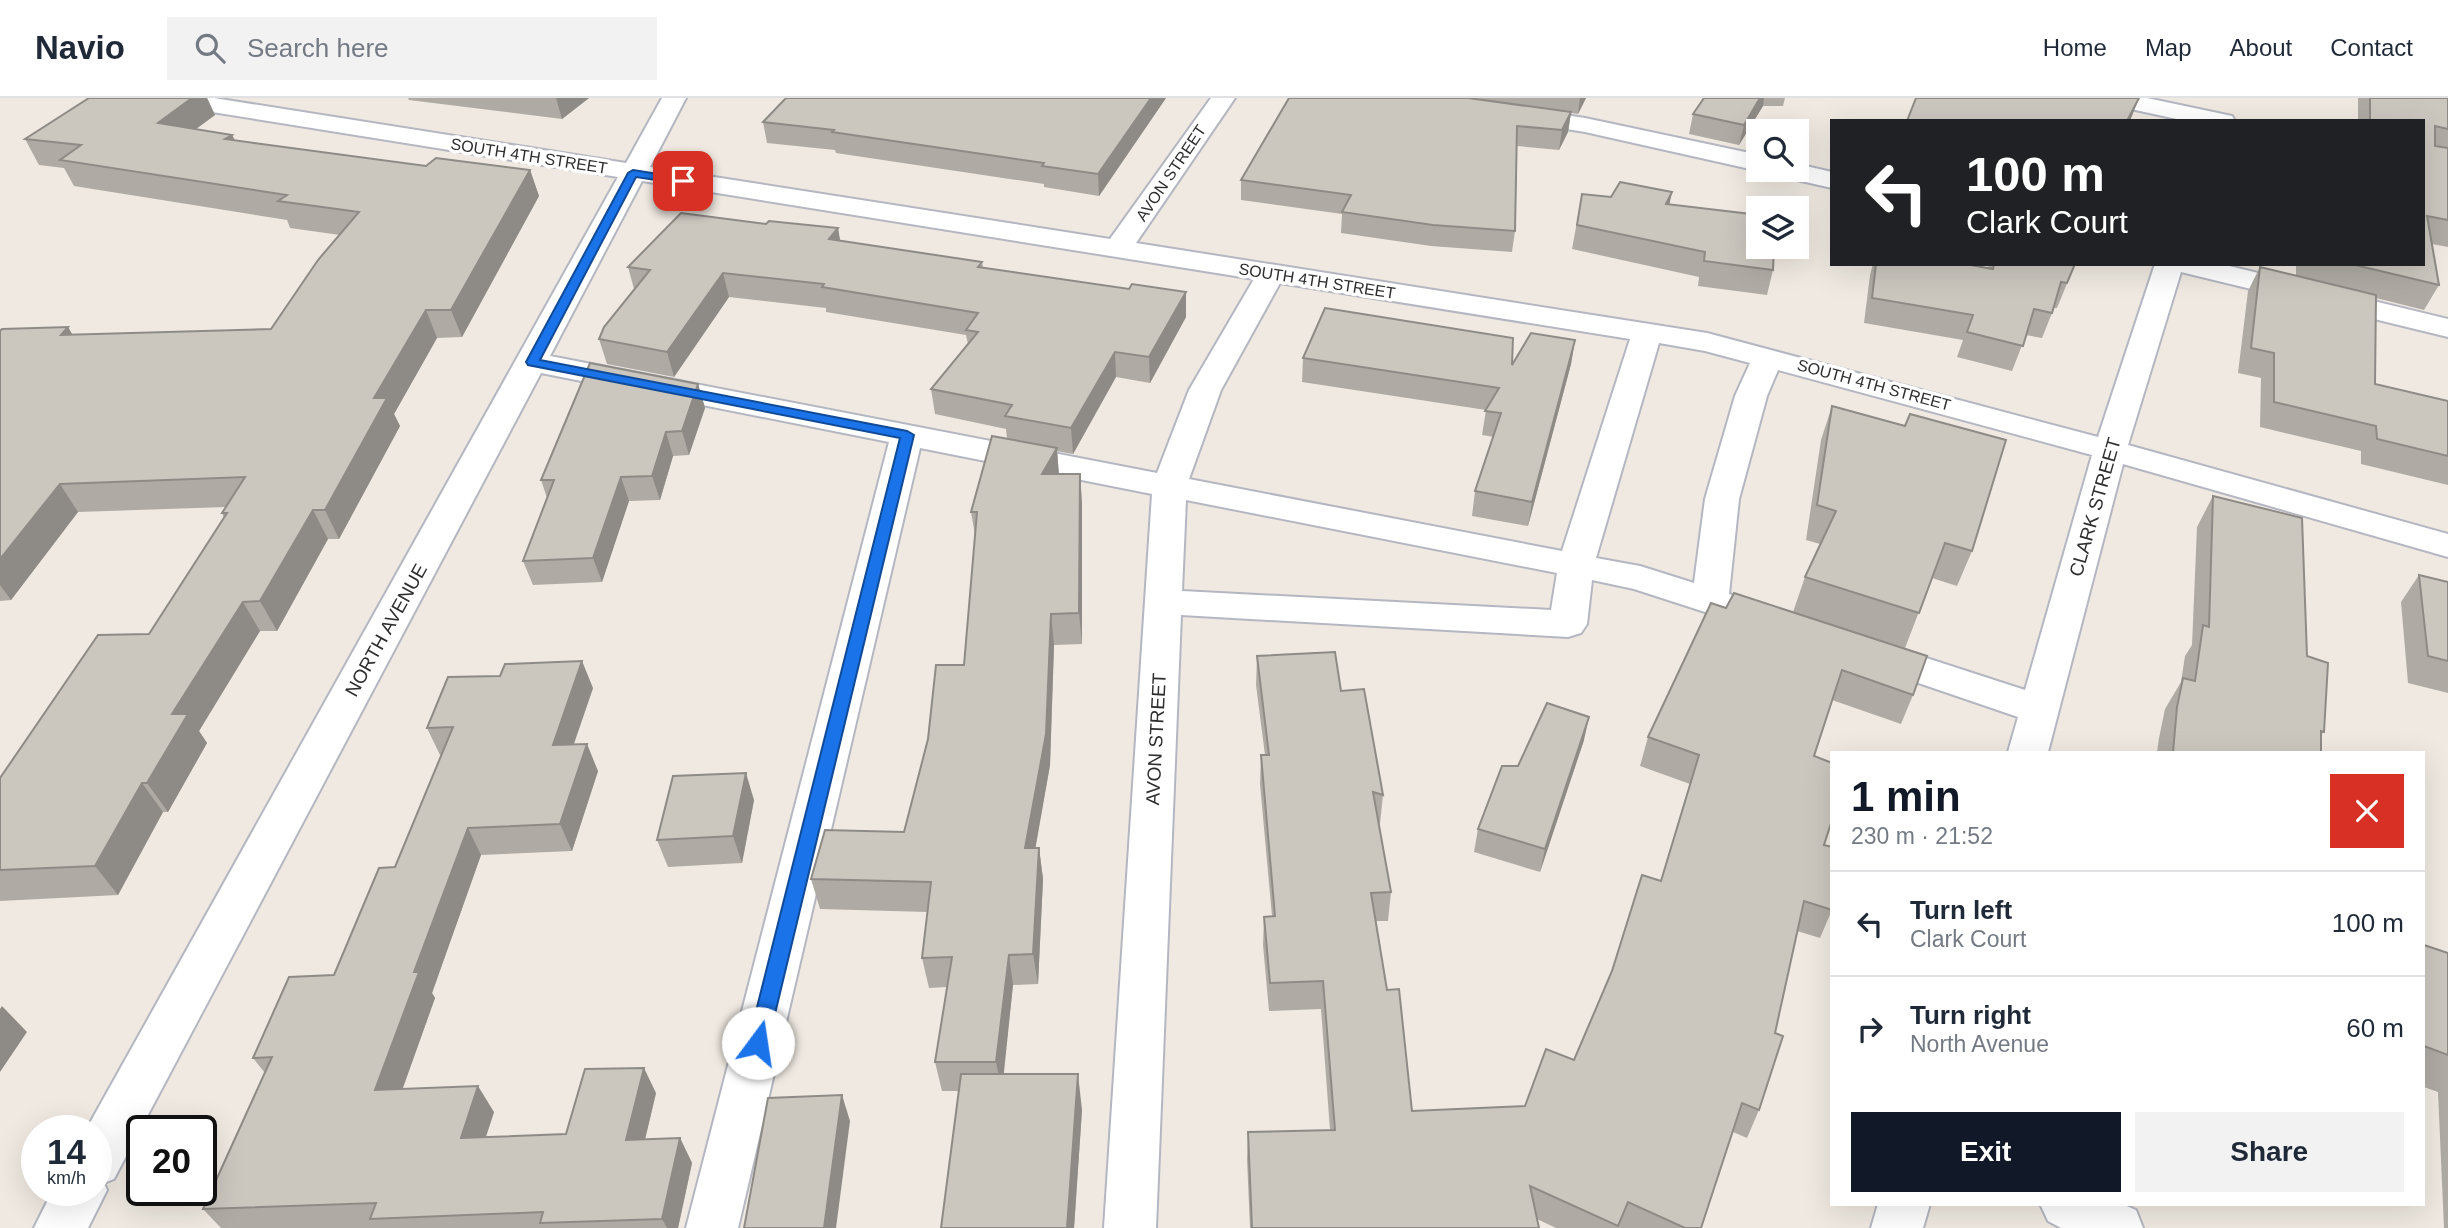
<!DOCTYPE html>
<html lang="en">
<head>
<meta charset="utf-8">
<style>
	:root { --surface:#fff; --page:#f2f2f3; --text:#1f2937; --muted:#747a83; --line:#e0e1e3; --accent:#111827 }
	body { margin:0; font-family:Helvetica,sans-serif; background:var(--page); color:var(--text); height:100vh; display:flex; flex-direction:column; font-size:26px; white-space:nowrap }
	* { box-sizing:border-box; margin:0 }
	p { font-size:23px; color:var(--muted) }
	.icon { flex:none; width:38px; height:38px; fill:none; stroke:currentColor; stroke-width:2; stroke-linecap:round; stroke-linejoin:round }
	.map { position:relative; flex:1; overflow:hidden }
	.drawer { position:absolute; left:1830px; top:653px; width:595px; height:455px; display:flex; flex-direction:column; background:var(--surface); border-radius:0px; box-shadow:0 7px 28px #0002 }
	.drawer>* { flex:none }
	.guide { position:absolute; left:1830px; top:21px; width:595px; height:147px; border-radius:0px; box-shadow:0 7px 28px #0002; background:#202124; color:#fff; overflow:hidden }
	.tools { position:absolute; left:1746px; top:21px; display:grid; gap:14px }
	.tools a { display:grid; place-items:center; width:63px; height:63px; border-radius:0px; background:var(--surface); box-shadow:0 7px 28px #0002; font-size:35px }
	.speed { position:absolute; left:21px; top:1017px; display:flex; gap:14px; font-size:35px; font-weight:700; text-align:center }
	.speed>* { display:grid; place-content:center; width:91px; height:91px; border-radius:50%; background:var(--surface); box-shadow:0 7px 28px #0002; line-height:1 }
	.speed small { font-size:18px; font-weight:400 }
	.speed .limit { border:4px solid #111; border-radius:10px; background:#fff; color:#111 }
	.pin { position:absolute; display:grid; place-items:center; width:60px; height:60px; color:#fff; margin:-30px; border-radius:14px; box-shadow:0 4px 10px #0006 }
	.me { position:absolute; width:77px; margin:-38px; rotate:14deg; stroke-linejoin:round; filter:drop-shadow(0 0 5px #0008) }
	.turn { display:flex; align-items:center; gap:24px; height:147px; padding:0 21px; font-size:32px }
	.turn .icon { width:91px; height:91px; stroke-width:2.5 }
	.turn b { display:block; font-size:49px; line-height:60px }
	.round { display:grid; place-items:center; flex:none; width:74px; height:74px; border-radius:0px; background:var(--page) }
	.head { display:flex; align-items:center; justify-content:space-between; height:119px; padding:0 21px }
	h1 { font-size:42px; font-weight:800; line-height:52px; color:var(--accent) }
	.action { display:flex; gap:14px; margin-top:auto; padding:14px 21px }
	.action a { flex:1; height:80px; border-radius:0px; background:var(--accent); color:#fff; font-size:28px; font-weight:800; line-height:80px; text-align:center }
	.action a+a { background:var(--page); color:var(--text) }
	ul { padding:0; list-style:none }
	li { display:flex; align-items:center; gap:21px; height:105px; padding:0 21px; border-top:2px solid var(--line) }
	li div { flex:1 }
	li b { display:block; font-size:26px }
	li em { font-style:normal }
	header { display:flex; align-items:center; gap:42px; box-sizing:border-box; height:98px; padding:0 35px; background:var(--surface); border-bottom:2px solid var(--line) }
	header strong { font-size:33px }
	nav { display:flex; gap:38px; margin-inline-start:auto; font-size:24px }
	.search { width:490px; height:63px; background:var(--page); display:flex; align-items:center; gap:18px; box-sizing:border-box; padding:0 24px; border-radius:0px; color:var(--muted); font-size:26px }
	.map>svg:first-child { display:block }
	.lines { fill:none; stroke-linecap:round; stroke-linejoin:round }
	.minor-casing { stroke:#b4b7c1; stroke-width:4 }
	.minor { fill:#fff; fill-rule:evenodd }
	.wall { fill:#afaba4 }
	.shaded-wall { fill:#8e8b86 }
	.building { fill:#cbc7bf; stroke:#8e8b86; stroke-width:2 }
	.route { fill:#1a73e8; stroke:#114b97; stroke-width:2 }
	.labels { text-anchor:middle; dominant-baseline:central; stroke-width:7; stroke-linejoin:round; paint-order:stroke }
	.far-street-label { font-size:16px; fill:#2e2e2e; stroke:#fff }
	.street-label { font-size:19px; fill:#2e2e2e; stroke:#fff }
</style>
</head>
<body>
<header>
<strong>Navio</strong>
<div class="search"><svg class="icon" aria-label="search" viewBox="0 0 24 24"><circle cx="10" cy="10" r="6"/><path d="M15 15l6 6"/></svg>Search here</div>
<nav><a>Home</a><a>Map</a><a>About</a><a>Contact</a></nav>
</header>
<div class="map">
<svg width="2448" height="1130" viewBox="0 0 2448 1130">
	<rect width="100%" height="100%" fill="#efe9e1"/>
	<g class="lines">
		<!-- minor casing -->
		<g class="minor-casing">
			<g id="minor">
				<path d="M156,0H214L626,65L662,0H686L650,69L1110,141L1211,0H1235L1136,145L1707,235L2098,339L2155,166H2221L2448,221V239L2181,174L2128,347L2448,436V459L2123,366L2048,654H2008L2018,619L1860,565L1855,556L1860,547L1874,543L2025,592L2092,357L1778,272L1767,298L1739,401L1729,496L1789,515L1795,524L1789,533L1776,537L1634,491L1592,482L1587,526L1581,535L1568,539L1181,517L1156,1130H1104L1152,396L920,350L738,1130H686L889,344L541,275L114,1081L104,1085L107,1092L88,1130H34L53,1092H96V1032H86L618,79L168,7L159,5ZM642,83L1254,181L1189,292L1157,375L550,258ZM1280,185L1630,241L1562,453L1189,381L1221,292ZM1659,245L1705,253L1750,265L1735,298L1705,401L1694,485L1640,468L1596,460ZM1186,402L1557,475L1551,512L1182,493Z"/>
				<path d="M2100,0H2147L2232,18L2235,23H2186L2103,5Z"/>
				<path d="M1518,10L1585,20L1759,57V72H1763L1759,73L1585,34L1509,22L1506,17L1509,12Z"/>
				<path d="M1797,66L1832,74V90L1779,78L1775,72H1797Z"/>
				<path d="M1878,1106H1930L1923,1130H1871Z"/>
				<path d="M2040,1106H2122L2136,1112L2143,1130H2061L2048,1123Z"/>
			</g>
		</g>
		<!-- minor -->
		<use href="#minor" class="minor"/>
	</g>
	<!-- wall -->
	<g class="wall">
		<path d="M89,0H207L215,17L196,31L232,37L235,42L426,68L530,72L539,98L462,239L437,240L394,316L400,328L339,441H328L277,533H260L199,633L207,645L168,714H163L118,797L0,803V680L149,536L224,420L222,415L226,409L78,414L11,502L0,503V233L68,229L72,237L271,231L340,137L290,130L287,122L74,88L64,70L39,67L25,41Z"/>
		<path d="M408,0H589L562,21L409,2Z"/>
		<path d="M786,0H1166L1099,98L1044,89V86L836,55L835,52L767,45L763,24Z"/>
		<path d="M1289,0H1586L1578,16L1571,15L1568,34L1559,52L1517,48L1515,133L1512,154L1431,148L1341,135L1342,116L1241,102V82Z"/>
		<path d="M1704,0H1785L1783,8H1763L1739,47L1689,36L1693,16Z"/>
		<path d="M2358,0H2448V149L2432,146L2439,187L2424,212L2376,200L2375,286L2448,303V387L2361,366V353L2260,329L2261,280L2238,275L2248,193L2260,169L2296,178V166H2424V23H2358Z"/>
		<path d="M1672,94L1669,106L1773,172L1767,197L1698,188L1699,179L1572,151L1582,96L1611,99Z"/>
		<path d="M766,126L838,130L840,143L982,164L983,169L1186,219L1150,285L1116,279L1073,356L1057,353L1059,376H1080L1082,407V546L1054,547L1050,667L1035,750H1039L1043,781L1038,886L1013,887L1003,976L1082,1012L1074,1130H941L959,993H942L935,964L947,889L929,890L922,860L927,814L820,811L811,781L904,734L964,567L975,437L971,414L1007,341L1006,331L935,316L931,291L968,246L966,237L826,214V210L729,199L674,279L607,266L599,241L634,191L628,169Z"/>
		<path d="M1873,166H1965L1988,170L1989,166H2075L2057,210H2054L2042,240L2026,237L2012,273L1957,259L1963,242L1864,225L1870,177Z"/>
		<path d="M1575,242L1571,266L1528,428L1472,418L1475,393L1494,339L1482,337L1486,312L1302,284L1303,260L1512,267Z"/>
		<path d="M698,286L705,310L689,357L673,358L660,402L629,403L602,484L533,487L523,463L547,400L541,382Z"/>
		<path d="M1832,308L1972,453L1957,488L1932,480L1905,550L1793,514L1805,479L1820,446L1806,442L1821,342Z"/>
		<path d="M2213,398L2307,558L2324,634L2321,637V654H2157L2159,640L2165,611L2181,584L2185,558L2192,547L2197,429Z"/>
		<path d="M2419,477L2448,484V595L2408,585L2401,504Z"/>
		<path d="M1711,505L1913,597L1901,626L1832,602L1814,658L1832,812L1820,840L1797,833L1759,1012L1747,1040L1733,1034L1701,1130H1556L1537,1121L1539,1130H1250L1247,1061L1248,1034L1330,1032L1321,911L1269,913L1263,847L1264,819L1272,818L1260,686L1261,657H1265L1256,587L1257,558L1341,593L1383,697L1380,726L1379,725L1391,794L1388,823H1376L1387,892L1412,1013L1525,1008L1574,962L1661,783L1690,686L1640,668L1648,639Z"/>
		<path d="M593,590L574,646L598,673L572,753L481,757L432,895L435,900L402,991L494,1014L486,1039L566,1036L656,995L645,1041L680,1040L692,1065L678,1130H221L203,1111L265,975L253,960L334,877L395,769L442,657H440L427,630Z"/>
		<path d="M1584,642L1540,774L1474,754L1478,731L1518,668Z"/>
		<path d="M754,702L742,765L668,769L657,742Z"/>
		<path d="M2424,847L2448,855V1130H2444L2438,994L2424,989Z"/>
	</g>
	<!-- shaded-wall -->
	<g class="shaded-wall">
		<path d="M192,0H207L215,17L170,50L158,25Z"/>
		<path d="M556,0H589L562,21Z"/>
		<path d="M1151,0H1166L1099,98L1098,76Z"/>
		<path d="M1580,0H1586L1578,16Z"/>
		<path d="M1760,0H1764L1763,8L1739,47L1744,27Z"/>
		<path d="M2139,0L2130,23H2127Z"/>
		<path d="M1571,14L1568,34L1559,52L1562,32Z"/>
		<path d="M232,37L244,62L225,41Z"/>
		<path d="M530,72L539,98L462,239L451,212Z"/>
		<path d="M1672,94L1667,118L1666,106Z"/>
		<path d="M838,130L842,154L829,141Z"/>
		<path d="M723,175L729,199L674,279L667,254Z"/>
		<path d="M1186,194V219L1150,285L1149,259Z"/>
		<path d="M426,212L437,240L394,316L400,328L339,441L325,412L374,300Z"/>
		<path d="M68,229L84,257L61,237Z"/>
		<path d="M1575,242L1571,266L1528,428L1532,404Z"/>
		<path d="M1115,254L1116,279L1073,356L1071,330Z"/>
		<path d="M698,286L705,310L689,357L682,333Z"/>
		<path d="M666,334L673,358L660,402L652,378Z"/>
		<path d="M1057,350L1059,380L1042,376Z"/>
		<path d="M1080,376L1082,407V546L1079,515Z"/>
		<path d="M621,379L629,403L602,484L593,460Z"/>
		<path d="M60,386L78,414L11,502L0,487V461Z"/>
		<path d="M313,412L328,441L277,533L260,503Z"/>
		<path d="M243,504L260,533L199,633L207,645L168,714L147,685L172,616Z"/>
		<path d="M1051,516L1054,547L1050,667L1030,781L1025,750Z"/>
		<path d="M582,563L593,590L564,674L553,647Z"/>
		<path d="M1589,619L1584,642L1540,774L1545,751Z"/>
		<path d="M587,646L598,673L572,753L560,726Z"/>
		<path d="M746,675L754,702L742,765L733,738Z"/>
		<path d="M142,685L163,714L118,797L95,768Z"/>
		<path d="M468,730L481,757L432,895L435,900L393,1018L375,992L414,874Z"/>
		<path d="M1039,750L1043,781L1038,886L1033,856Z"/>
		<path d="M1009,857L1013,887L1002,993L996,964Z"/>
		<path d="M2,908L27,934L0,974V911Z"/>
		<path d="M644,970L656,995L639,1067L626,1042Z"/>
		<path d="M1078,976L1082,1012L1074,1130H1067Z"/>
		<path d="M478,988L494,1014L477,1065L461,1040Z"/>
		<path d="M842,997L850,1023L836,1130H824Z"/>
		<path d="M680,1040L692,1065L678,1130H667L662,1121Z"/>
	</g>
	<!-- building -->
	<g class="building">
		<path d="M89,0H192L158,25L232,37L225,41L426,68L436,60L530,72L451,212H426L374,300H387L325,412H313L260,503L243,504L172,616H188L147,685H142L95,768L0,772V680L98,537L149,536L227,415H222L245,379L60,386L0,461V233L2,231L68,229L61,237L271,231L318,162L359,114L278,103L287,97L60,62L81,47L25,41Z"/>
		<path d="M786,0H1151L1098,76L1042,68L1044,65L832,34L834,32L763,24Z"/>
		<path d="M1289,0H1468L1571,14L1562,32L1517,28L1515,133L1433,127L1342,114L1351,97L1241,82Z"/>
		<path d="M1704,0H1760L1744,27L1693,16Z"/>
		<path d="M1916,0H2139L2127,23H1907Z"/>
		<path d="M2370,0H2448V31L2435,28V48L2448,50V122L2427,118L2439,187L2351,166H2424V23H2370Z"/>
		<path d="M1620,84L1672,94L1666,106L1759,117V149H1774L1773,172L1704,163L1705,154L1577,127L1582,96L1611,99Z"/>
		<path d="M681,115L766,126L769,123L838,130L829,141L982,164L978,169L1129,191L1132,186L1186,194L1149,259L1115,254L1071,330L1005,318L1012,307L931,291L978,234L966,232L978,215L822,189L824,186L723,175L667,254L599,241L604,229L650,172L628,169Z"/>
		<path d="M1876,166H1965L1993,171L1994,166H2075L2067,185L2061,184L2052,215L2034,211L2023,248L1967,234L1973,217L1872,200Z"/>
		<path d="M2260,169L2376,197L2375,286L2448,303V358L2377,341L2376,328L2274,304V255L2251,250Z"/>
		<path d="M1325,210L1513,240L1512,267L1531,235L1575,242L1532,404L1475,393L1501,315L1485,313L1499,290L1303,260Z"/>
		<path d="M590,265L698,286L682,333L666,334L652,378L621,379L593,460L523,463L554,382H541Z"/>
		<path d="M1832,308L1905,328L1910,316L2006,342L1972,453L1945,445L1919,515L1805,479L1836,413L1817,407Z"/>
		<path d="M992,338L1057,350L1042,376H1080L1079,515L1051,516L1046,636L1025,750H1039L1033,856L1009,857L996,964H935L952,859L922,860L931,784L811,781L825,732L904,734L928,641L936,567H964L977,414H971Z"/>
		<path d="M2213,398L2302,420L2307,558L2328,565L2324,634L2321,633V654H2173L2177,609L2183,580L2195,583L2203,527L2209,529Z"/>
		<path d="M2419,477L2448,484V563L2428,558Z"/>
		<path d="M1734,495L1927,558L1913,597L1842,572L1814,658L1832,665V722L1824,747L1832,749V812L1804,803L1775,935L1783,938L1759,1012L1742,1005L1701,1130H1685L1628,1104L1618,1128L1530,1088L1539,1130H1252L1248,1034L1335,1032L1323,883L1270,885L1264,819L1275,818L1261,657H1269L1257,558L1335,554L1341,593L1364,591L1383,697L1373,694L1391,794L1371,795L1387,892L1399,891L1412,1013L1525,1008L1546,951L1574,962L1612,873L1642,777L1661,783L1699,657L1648,639L1711,505L1726,510Z"/>
		<path d="M582,563L553,647L587,646L560,726L468,730L414,874H419L375,992L478,988L461,1040L566,1036L585,971L644,970L626,1042L680,1040L662,1121L540,1125L543,1114L370,1121L376,1105L203,1111L272,959L253,960L289,879L334,877L379,770L395,769L453,629L427,630L448,579L500,578L505,566Z"/>
		<path d="M1547,605L1589,619L1545,751L1478,731L1502,668H1518Z"/>
		<path d="M746,675L733,738L657,742L673,678Z"/>
		<path d="M2424,847L2448,855V957L2424,948Z"/>
		<path d="M961,976H1078L1067,1130H941Z"/>
		<path d="M842,997L824,1130H744L768,1000Z"/>
	</g>
	<!-- route -->
	<path class="route" d="M633,72L683,80L688,83L683,86L636,79L540,262L907,333L914,337L768,945L765,951L758,954L751,951L748,945L900,340L528,267L526,264L628,75Z"/>
	<g class="labels">
		<!-- far-street labels -->
		<g class="far-street-label">
			<text transform="translate(529 58) rotate(9)">SOUTH 4TH STREET</text>
			<text transform="translate(1171 75) rotate(-56)">AVON STREET</text>
			<text transform="translate(1317 183) rotate(9)">SOUTH 4TH STREET</text>
			<text transform="translate(1874 287) rotate(15)">SOUTH 4TH STREET</text>
		</g>
		<!-- street labels -->
		<g class="street-label">
			<text transform="translate(2095 409) rotate(-74)">CLARK STREET</text>
			<text transform="translate(386 532) rotate(-61)">NORTH AVENUE</text>
			<text transform="translate(1156 641) rotate(-87)">AVON STREET</text>
		</g>
	</g>
</svg>
<div class="tools">
<a><svg class="icon" aria-label="search" viewBox="0 0 24 24"><circle cx="10" cy="10" r="6"/><path d="M15 15l6 6"/></svg></a>
<a><svg class="icon" aria-label="layers" viewBox="0 0 24 24"><path d="M12 4l9 5-9 5-9-5zM3 14l9 5 9-5"/></svg></a>
</div>
<div class="speed"><div>14<small>km/h</small></div><div class="limit">20</div></div>
<div class="pin" style="left:683px;top:83px;background:#d93025"><svg class="icon" aria-label="arrive" viewBox="0 0 24 24"><path d="M6 21V4h12l-3 4 3 4H6"/></svg></div>
<svg class="me" style="left:758px;top:945px" viewBox="-20 -20 40 40"><circle r="19" fill="#fff"/><path d="M0-13L10 11 0 6-10 11z" fill="#1a73e8"/></svg>
<div class="guide">
<div class="turn"><svg class="icon" aria-label="left" viewBox="0 0 24 24"><path d="M17 20v-9H6M10 6l-5 5 5 5"/></svg><div><b>100 m</b>Clark Court</div></div>
</div>
<section class="drawer">
<div class="head"><div><h1>1 min</h1><p>230 m · 21:52</p></div><a class="round" style="background:#d93025;color:#fff"><svg class="icon" aria-label="close" viewBox="0 0 24 24"><path d="M6 6l12 12M18 6L6 18"/></svg></a></div>
<ul>
<li><svg class="icon" aria-label="left" viewBox="0 0 24 24"><path d="M17 20v-9H6M10 6l-5 5 5 5"/></svg><div><b>Turn left</b><p>Clark Court</p></div><em>100 m</em></li>
<li><svg class="icon" aria-label="right" viewBox="0 0 24 24"><path d="M7 20v-9h11M14 6l5 5-5 5"/></svg><div><b>Turn right</b><p>North Avenue</p></div><em>60 m</em></li>
</ul>
<div class="action"><a>Exit</a><a>Share</a></div>
</section>
</div>
</body>
</html>
